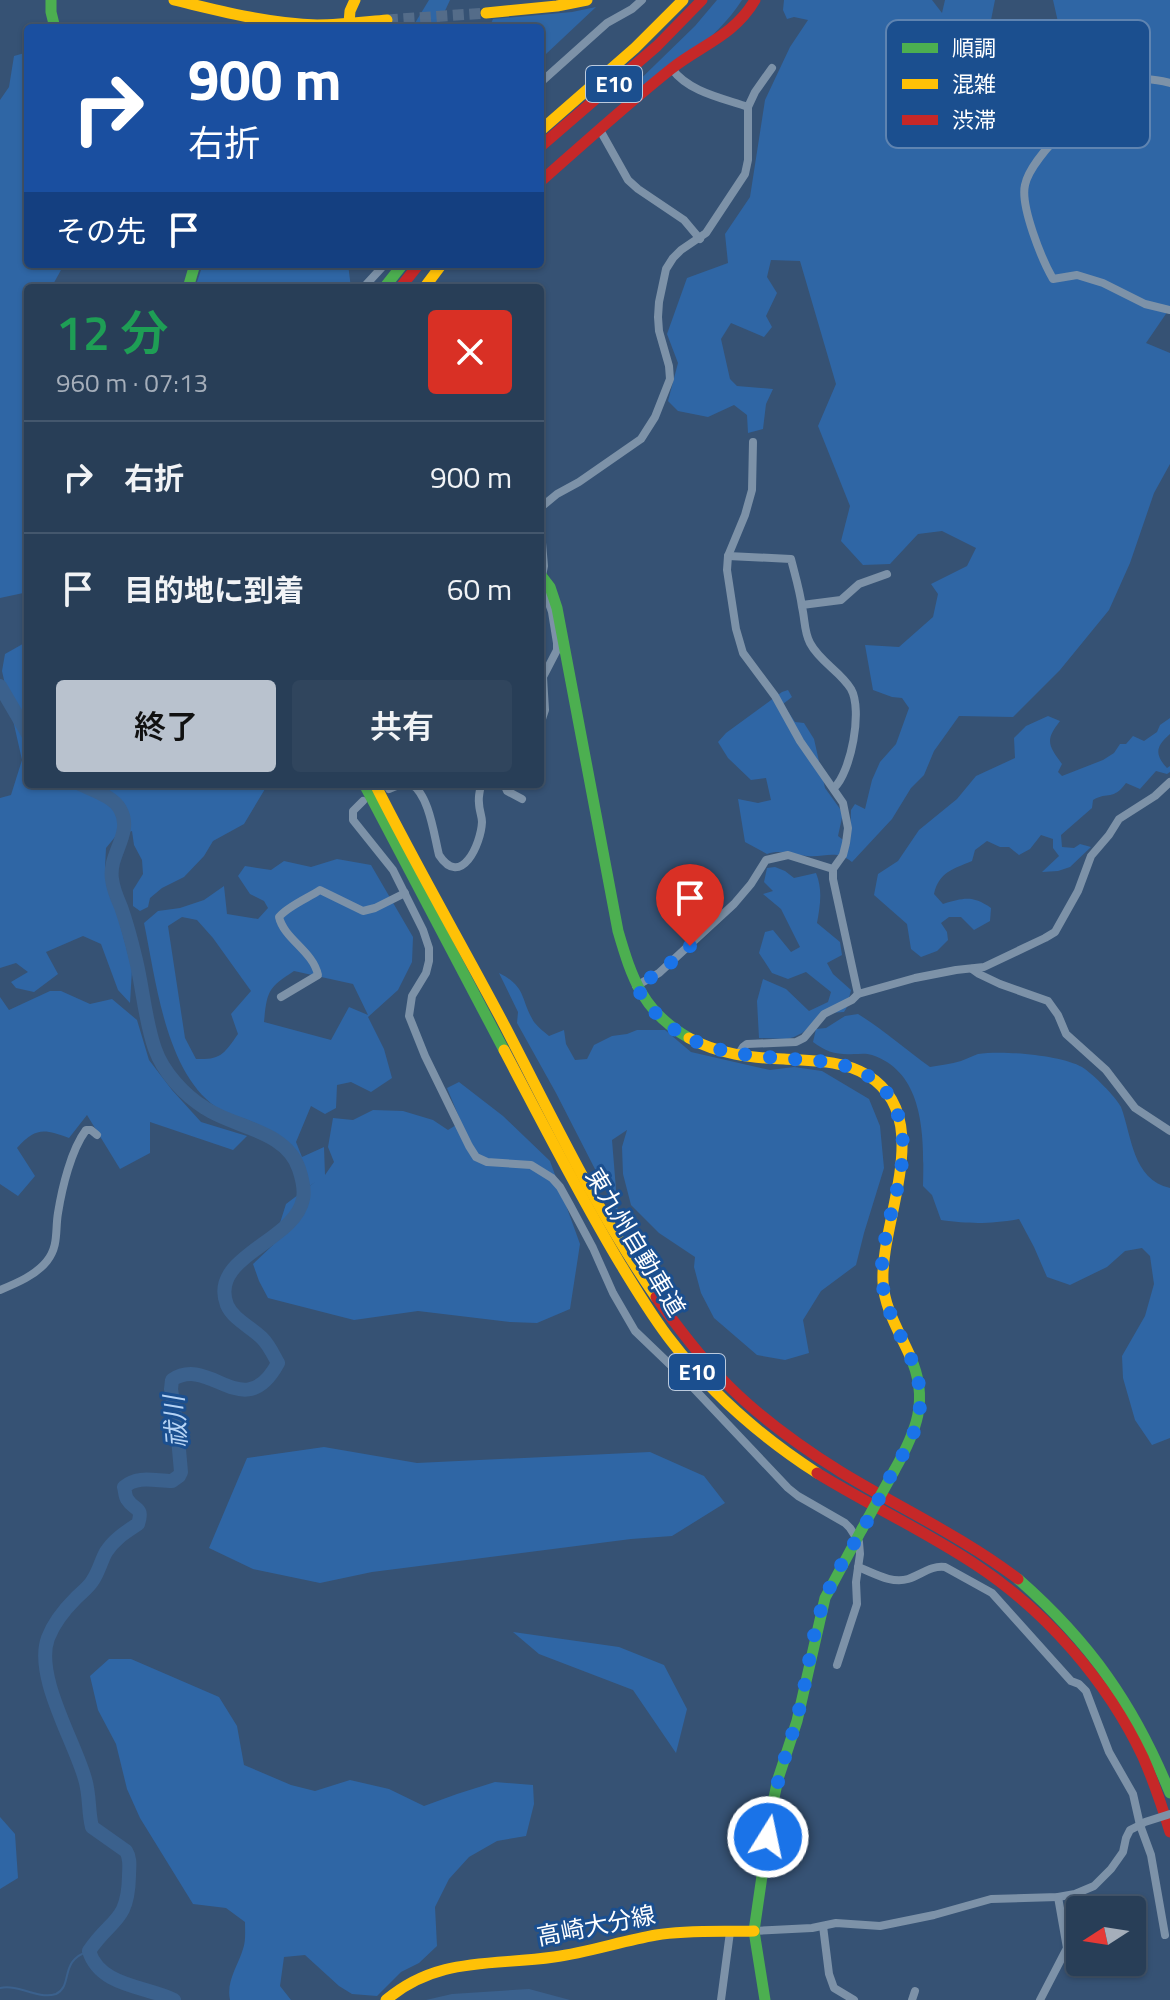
<!DOCTYPE html>
<html lang="ja">
<head>
<meta charset="utf-8">
<style>
	:root { --surface:#283e57; --page:#30455d; --text:#f1f3f6; --muted:#a5aeba; --line:#44576d; --accent:#b9c2ce }
	body { margin:0; font-family:"Titillium Web","Noto Sans JP",sans-serif; background:var(--page); color:var(--text); height:100vh; display:flex; flex-direction:column; font-size:30px; white-space:nowrap }
	* { box-sizing:border-box; margin:0 }
	p { font-size:26px; color:var(--muted) }
	.icon { flex:none; width:44px; height:44px; fill:none; stroke:currentColor; stroke-width:2; stroke-linecap:round; stroke-linejoin:round }
	.map { position:relative; flex:1; overflow:hidden }
	.details { position:absolute; left:24px; top:284px; width:520px; height:504px; display:flex; flex-direction:column; background:var(--surface); border-radius:8px; box-shadow:0 2px 6px #0004,0 0 0 2px var(--line) }
	.details>* { flex:none }
	.top-card { position:absolute; left:24px; top:24px; width:520px; height:244px; border-radius:8px; box-shadow:0 2px 6px #0004,0 0 0 2px var(--line); background:#1a4fa0; color:#fff; overflow:hidden }
	.needle { width:52px; rotate:258deg }
	.buttons { position:absolute; left:1066px; top:1896px; display:grid; gap:16px }
	.buttons a { display:grid; place-items:center; width:80px; height:80px; border-radius:8px; background:var(--surface); box-shadow:0 2px 6px #0004,0 0 0 2px var(--line); font-size:40px }
	.pin { position:absolute; display:grid; place-items:center; width:68px; height:68px; color:#fff; margin:-82px -34px; border-radius:50% 50% 50% 0; rotate:-45deg; box-shadow:0 0 8px #0007 }
	.pin .icon { rotate:45deg }
	.me { position:absolute; width:88px; margin:-44px; rotate:10deg; stroke-linejoin:round; filter:drop-shadow(0 0 6px #0008) }
	.turn { display:flex; align-items:center; gap:28px; height:168px; padding:0 32px; font-size:36px }
	.turn .icon { width:104px; height:104px; stroke-width:2.5 }
	.turn b { display:block; font-size:56px; line-height:68px }
	.then { display:flex; align-items:center; height:76px; padding:0 32px; background:#0003; gap:16px; font-size:30px }
	.round { display:grid; place-items:center; flex:none; width:84px; height:84px; border-radius:8px; background:var(--page) }
	.headline { display:flex; align-items:center; justify-content:space-between; height:136px; padding:0 32px }
	h1 { font-size:48px; font-weight:600; line-height:60px; color:#1e9e55 }
	.action { display:flex; gap:16px; margin-top:auto; padding:16px 32px }
	.action a { flex:1; height:92px; border-radius:8px; background:var(--accent); color:#111; font-size:32px; font-weight:600; line-height:92px; text-align:center }
	.action a+a { background:var(--page); color:var(--text) }
	ul { padding:0; list-style:none }
	li { display:flex; align-items:center; gap:24px; height:112px; padding:0 32px; border-top:2px solid var(--line) }
	li div { flex:1 }
	li b { display:block; font-size:30px }
	li em { font-style:normal }
	.map>svg:first-child { display:block }
	.green { fill:#2f66a5; fill-rule:evenodd }
	.water { fill:#3b618d }
	.lines { fill:none; stroke-linecap:round; stroke-linejoin:round }
	.stream { stroke:#3b618d; stroke-width:2 }
	.river { stroke:#3b618d; stroke-width:14 }
	.secondary-tunnel { stroke:#546c89; stroke-width:11; stroke-dasharray:11 5.5; stroke-linecap:butt }
	.street { stroke:#7d92a8; stroke-width:8 }
	.fast { stroke:#4caf50; stroke-width:11 }
	.slow { stroke:#ffc107; stroke-width:11 }
	.jam { stroke:#c62828; stroke-width:11 }
	.street-bridge { stroke:#7d92a8; stroke-width:8 }
	.fast-bridge { stroke:#4caf50; stroke-width:11 }
	.route { stroke:#1a73e8; stroke-width:14; stroke-dasharray:0 25.2 }
	.labels { text-anchor:middle; dominant-baseline:central; stroke-width:6; stroke-linejoin:round; paint-order:stroke }
	.shield { fill:#1b4f8f; stroke:#bbcadd; stroke-width:2 }
	.shield-label { font-size:22px; font-weight:bold; fill:#fff }
	.street-label { font-size:24px; fill:#fff; stroke:#1b4f8f }
	.water-label { font-size:26px; font-style:italic; fill:#b5d3f5; stroke:#1b4f8f }
	.key { fill:#1b4f8f; stroke:#5f84b1; stroke-width:2 }
	.key-label { font-size:22px; fill:#fff }
</style>
</head>
<body>
<div class="map">
<svg width="1170" height="2000" viewBox="0 0 1170 2000">
	<rect width="100%" height="100%" fill="#365274"/>
	<!-- green -->
	<g class="green">
		<path d="M429,0H450L437,28H412Z"/>
		<path d="M717,0H742C715,42 668,71 629,102L619,100L695,26Z"/>
		<path d="M784,0H932L942,13L945,0H995C988,36 982,55 993,92C1006,101 1010,120 1024,129C1025,130 1037,133 1038,133L1041,123L1052,113L1064,78L1062,56L1057,48L1056,34L1058,22L1053,0H1170V308L1146,343L1170,353V464L1154,493L1130,563L1109,610L1060,670L1013,717L959,716L934,751L924,775L911,788L892,819L852,862C836,849 824,858 807,856C792,855 781,849 767,854L745,842L738,799L758,803L771,800L766,778L751,780L728,758L718,742L726,733L782,692L788,690L792,697L783,704L795,722L804,723L814,739L825,788L843,813L838,836L850,845L851,810L855,804L865,809L872,780L880,762L896,744L909,708L902,698L892,697L873,690L865,645L899,647L933,617L938,594L931,584L967,566L976,548L942,531L918,534L890,564L863,565L841,541L850,506L818,426L836,384L800,261L771,260L767,277L777,293L766,316L772,327L764,337L731,323L721,339L730,379L737,386L773,389L766,404L763,429L748,433L747,415L734,405L708,417L678,411L668,401L678,363L667,334L687,278L728,263L725,234L750,197L765,100L790,47L808,20L794,17L787,19L783,10Z"/>
		<path d="M596,7L546,54L540,51V28H489L493,19L572,12Z"/>
		<path d="M28,52V264H72L61,270L51,288H28V322L24,328L28,337V592L0,598V100L9,87L14,56Z"/>
		<path d="M203,264H348L351,288H195Z"/>
		<path d="M28,641V784H268L244,824L213,841L204,856L184,877L162,888L150,898L148,907L140,911L133,906V890L143,874L142,860L134,845L132,831L115,837L106,848L105,868L132,969L130,1003L118,990L101,944L83,936L46,952L58,974L34,992L16,988L11,982L28,972L16,963L0,968V798L11,795L22,760L2,671L5,654Z"/>
		<path d="M1048,716L1060,721C1045,740 1048,745 1062,764L1058,772L1062,776L1103,760L1114,753L1120,744H1126L1133,736L1144,741L1157,732L1160,725L1170,718V734C1156,746 1154,754 1167,768L1170,766V772L1167,774L1156,771L1140,789L1126,783C1113,801 1108,791 1093,800L1092,808L1061,835L1062,847L1074,848L1080,844L1091,847L1070,867L1058,871L1042,872L1059,856L1053,848V839L1041,835L1030,849L1019,855L1009,847H1000L987,841L975,850L972,861C953,869 939,872 934,894L943,904C964,898 972,895 991,908L990,921L974,930L961,917H949L941,923L947,932L948,940L937,951L921,957L911,949L907,924L874,895L878,874L898,861L919,830L957,799L976,776L1015,758L1014,738L1026,726Z"/>
		<path d="M337,859L371,865L413,937L412,962L398,990L368,1017L384,1049L392,1078L371,1092L351,1082L337,1085L336,1108L325,1114L311,1106L296,1142L302,1157L324,1147L325,1175L334,1162L328,1147L333,1118L353,1120L373,1110L403,1111L433,1120L448,1130L461,1122L447,1088L459,1082L503,1116L550,1161L580,1244L570,1309L537,1323L510,1322L418,1311L354,1320L268,1298L259,1281L253,1264L273,1245L286,1204L315,1182L298,1194L294,1153C282,1143 269,1130 255,1123C242,1117 229,1115 216,1107C165,1071 156,980 144,923L158,911L180,908L204,900L224,886L227,914L258,919L268,908L264,901L250,894L238,876L245,866L271,870L284,861L311,867ZM182,917L197,920L213,938L251,991L231,1014L238,1034C224,1054 221,1060 196,1059L185,1038L168,926ZM294,971L353,984L368,1015L349,1007L331,1040L264,1022C267,991 268,988 294,971Z"/>
		<path d="M775,867L785,871L794,878L816,873C823,890 820,906 817,923L840,942L842,955L827,963L833,974L851,990L847,1007L844,1012L828,1013L802,1033L794,1037L787,1039L759,1038L757,1001L763,979L786,989L809,1011L828,1002L831,992L806,972L788,979L772,973L759,953L765,932L773,930L791,952L800,947L781,909L763,894L773,891L764,882L767,868Z"/>
		<path d="M499,973C527,987 520,999 534,1022C538,1027 544,1032 549,1036L564,1030L566,1044L575,1060L587,1059L594,1045L612,1036L627,1034L637,1030H665L691,1052L770,1070L794,1067L822,1071L869,1099L880,1126L884,1168L864,1233L856,1265L821,1291L803,1320L809,1353L785,1360L757,1355L714,1318L701,1293L694,1267L695,1257L659,1233L631,1205L623,1174L622,1147L627,1130L612,1140L618,1214L556,1093L517,1023L518,1012Z"/>
		<path d="M50,991H61L90,1004L112,999L137,1020L149,1060L172,1090L201,1122L247,1136L233,1150L150,1122V1153L120,1169L87,1115L69,1138C44,1129 36,1127 17,1148L35,1176L18,1196L0,1184V997L9,1010Z"/>
		<path d="M858,1014C884,1030 906,1050 930,1067C940,1065 951,1064 961,1061C967,1059 972,1056 978,1054C1002,1050 1061,1055 1082,1067C1093,1074 1116,1097 1121,1107C1132,1136 1132,1179 1170,1188V1438L1152,1445L1135,1420L1123,1378L1122,1356L1145,1316L1154,1284L1150,1256L1142,1248L1125,1251L1107,1267L1070,1285L1047,1277L1034,1247L1019,1219C989,1224 971,1224 941,1220L932,1195L923,1186C924,1140 926,1073 872,1055C866,1053 860,1054 854,1054C837,1055 826,1052 813,1042L816,1029L826,1028L845,1016Z"/>
		<path d="M324,1447L417,1463L650,1452L704,1476L725,1503L672,1536L631,1539L372,1572L320,1583L253,1569L209,1548L247,1458Z"/>
		<path d="M513,1632L619,1647L664,1665L687,1709L676,1753L633,1690L539,1654Z"/>
		<path d="M109,1659H131L219,1697L237,1726L244,1765L291,1785L315,1791L350,1780L389,1789L424,1806L457,1794L495,1782L533,1785L534,1804L526,1836L497,1841L469,1857L449,1879L435,1907L437,1946L419,1963L401,1972L377,1996L352,1994L339,1986L305,1955L284,1957L280,1986L291,2000H230C226,1981 238,1966 243,1949C246,1941 245,1930 245,1922L226,1908L193,1904L140,1818L127,1789L116,1744L98,1710L90,1676Z"/>
		<path d="M0,1817L15,1834L18,1878L0,1889Z"/>
	</g>
	<!-- water -->
	<path class="water" d="M529,1989L570,2000H426L452,1994Z"/>
	<g class="lines">
		<!-- stream -->
		<path class="stream" d="M0,1988C20,1984 38,2000 56,1994C74,1985 58,1961 89,1951"/>
		<!-- river -->
		<g class="river">
			<path d="M0,686L28,734"/>
			<path d="M80,784C92,790 113,796 120,809C134,833 108,854 112,879C113,889 117,898 121,907C127,924 132,943 136,960C143,989 145,1021 155,1049C163,1072 184,1095 205,1108C235,1128 286,1130 299,1169C302,1178 305,1189 303,1199C295,1242 208,1256 227,1305C233,1319 251,1327 262,1338C269,1345 273,1354 278,1363C244,1426 210,1354 172,1380L171,1389L177,1427L181,1472L179,1476L172,1481C155,1481 138,1475 124,1487C125,1490 125,1496 127,1499C134,1511 144,1506 138,1524C126,1532 114,1539 106,1552C101,1561 99,1571 93,1580C89,1587 82,1592 76,1598C65,1609 54,1622 48,1638C34,1676 75,1742 85,1779C90,1795 88,1811 92,1827L126,1851C131,1859 129,1867 129,1876C128,1923 111,1918 89,1951C100,1987 146,1986 174,2000"/>
		</g>
		<!-- secondary-tunnel -->
		<path class="secondary-tunnel" d="M387,20L486,13"/>
		<!-- street -->
		<g class="street">
			<path d="M672,69C689,92 722,98 748,107"/>
			<path d="M540,83L607,23L632,9L642,0"/>
			<path d="M1170,83C1156,79 1142,77 1128,82C1099,93 1031,155 1025,185C1020,206 1042,260 1053,279L1077,275L1103,283L1145,304L1170,310"/>
			<path d="M600,130L628,180L638,189L684,220L700,239"/>
			<path d="M363,288L385,264"/>
			<path d="M540,508L557,494L579,482L641,439L655,417L670,379L669,366L659,331L658,317L659,302L666,269L673,258L681,250L706,233L745,174L748,160V107L755,92L772,68"/>
			<path d="M540,519L544,566L542,576"/>
			<path d="M728,556L791,559C795,575 800,591 802,607C805,619 804,632 810,643C820,662 840,671 851,689C863,710 851,772 834,788"/>
			<path d="M802,605L841,600L859,584L887,574"/>
			<path d="M540,725L545,710L543,677L557,650V643L552,612L543,587L547,582"/>
			<path d="M411,784C429,794 434,835 439,855C461,889 481,844 482,822C482,816 479,810 479,803C478,797 480,791 481,784"/>
			<path d="M504,784L507,791L522,799"/>
			<path d="M389,789L401,784"/>
			<path d="M363,801L353,811V820L393,870L423,930L429,948V961L426,973L412,996L409,1016L425,1056L469,1146L476,1157L487,1162L531,1165L552,1178L560,1187L570,1205L593,1248L613,1293L635,1331L683,1377L788,1488L798,1496L845,1523L850,1528L859,1542L860,1554L856,1582L857,1604L837,1665"/>
			<path d="M833,869V879L858,994L915,978L956,970L984,967L1045,938L1055,932L1078,891L1091,856L1109,835L1119,819L1155,796L1170,782"/>
			<path d="M972,969L979,974L1000,984L1048,1001L1058,1015L1066,1034L1106,1070L1135,1108L1170,1131"/>
			<path d="M636,986L659,973L734,904L751,884L766,860L788,855L833,869L843,855L846,843L848,828L843,803L800,741L775,696L743,653L736,629L727,570L728,556L745,515L752,490L753,442"/>
			<path d="M281,997L318,975C313,951 284,939 279,917C288,906 308,898 320,890L363,911L375,908L405,893"/>
			<path d="M738,1055L743,1047L747,1044L796,1042L804,1038L824,1014L852,1000L858,994"/>
			<path d="M0,1290C17,1283 36,1275 47,1261C59,1246 55,1230 58,1213C62,1188 71,1150 86,1130H91L97,1135"/>
			<path d="M858,1567C874,1573 891,1584 908,1579C921,1575 931,1565 945,1567L992,1593L1071,1681L1079,1684L1086,1691L1109,1752L1133,1794L1140,1825L1151,1855L1165,1935"/>
			<path d="M823,1926L829,1974L834,1988L854,2000"/>
			<path d="M754,1931L812,1928L836,1923L880,1926L934,1915L991,1899L1058,1897L1075,1894L1094,1886L1111,1869L1123,1852L1126,1838L1130,1830L1142,1824"/>
			<path d="M721,2000L730,1932"/>
			<path d="M912,2000L915,1991"/>
			<path d="M1040,2000L1067,1948L1058,1897"/>
		</g>
		<!-- fast -->
		<g class="fast">
			<path d="M51,0V12L55,28"/>
			<path d="M188,288L195,264"/>
			<path d="M384,288L403,264"/>
			<path d="M540,574L550,587L557,608L618,931C632,979 643,1012 689,1038"/>
			<path d="M364,784L504,1050"/>
			<path d="M894,1471C916,1432 930,1400 910,1356"/>
			<path d="M1018,1579C1090,1642 1134,1705 1170,1793"/>
			<path d="M765,2000L754,1931L772,1807L778,1779L797,1721L825,1598L862,1529"/>
		</g>
		<!-- slow -->
		<g class="slow">
			<path d="M174,0C221,11 269,24 317,25C341,25 364,22 387,20"/>
			<path d="M486,13L557,6L587,0"/>
			<path d="M349,23L350,11L355,0"/>
			<path d="M540,131L635,48L683,0"/>
			<path d="M424,288L442,264"/>
			<path d="M375,784C414,862 458,938 499,1015C549,1110 594,1208 656,1297"/>
			<path d="M689,1038C718,1054 751,1058 784,1059C812,1061 842,1060 867,1075C937,1117 880,1220 883,1282C884,1308 900,1333 910,1356"/>
			<path d="M504,1050C542,1122 579,1195 621,1265C637,1291 653,1318 672,1342C711,1393 763,1438 817,1473"/>
			<path d="M386,2000C438,1956 492,1966 554,1957C589,1952 622,1941 656,1935C688,1930 721,1932 754,1931"/>
		</g>
		<!-- jam -->
		<g class="jam">
			<path d="M540,147L657,46L702,0"/>
			<path d="M540,182C583,144 626,105 671,69C701,45 734,36 755,0"/>
			<path d="M400,288L419,264"/>
			<path d="M656,1297C676,1325 697,1353 721,1378C756,1415 798,1445 841,1472C900,1508 963,1537 1018,1579"/>
			<path d="M817,1473C869,1505 925,1531 976,1565C1046,1611 1107,1681 1143,1757C1154,1782 1162,1806 1170,1832"/>
		</g>
		<!-- street-bridge -->
		<path class="street-bridge" d="M1145,1822L1170,1814"/>
		<!-- fast-bridge -->
		<path class="fast-bridge" d="M862,1529L894,1471"/>
	</g>
	<g class="lines">
		<!-- route -->
		<path class="route" d="M690,946L659,973L636,986C680,1063 754,1054 829,1062C856,1067 881,1078 893,1103C923,1164 874,1224 883,1287C890,1334 930,1366 918,1419C913,1439 902,1456 892,1473C882,1493 872,1513 861,1532C850,1550 839,1567 831,1585C813,1621 810,1663 801,1702C795,1728 786,1752 779,1778C774,1797 771,1817 768,1837"/>
	</g>
	<g class="labels">
		<!-- shield labels -->
		<g class="shield">
			<rect x="586" y="66" width="56" height="36" rx="6"/>
			<rect x="669" y="1354" width="56" height="36" rx="6"/>
		</g>
		<g class="shield-label">
			<text x="614" y="84">E10</text>
			<text x="697" y="1372">E10</text>
		</g>
		<!-- street labels -->
		<g class="street-label">
			<text transform="translate(636 1242) rotate(59)">東九州自動車道</text>
			<text transform="translate(596 1925) rotate(-11)">高崎大分線</text>
		</g>
		<!-- water labels -->
		<g class="water-label">
			<text transform="translate(175 1422) rotate(-94)">祓川</text>
		</g>
	</g>
	<!-- legend -->
	<rect x="886" y="20" width="264" height="128" rx="12" class="key"/>
	<rect x="902" y="43" width="36" height="10" fill="#4caf50"/>
	<rect x="902" y="79" width="36" height="10" fill="#ffc107"/>
	<rect x="902" y="115" width="36" height="10" fill="#c62828"/>
	<g class="key-label">
		<text x="952" y="56">順調</text>
		<text x="952" y="92">混雑</text>
		<text x="952" y="128">渋滞</text>
	</g>
</svg>
<div class="buttons">
<a><svg class="needle" viewBox="-14 -14 28 28"><path d="M0-13l5 13h-10z" fill="#e53935"/><path d="M0 13l5-13h-10z" fill="#a5aeba"/></svg></a>
</div>
<div class="pin" style="left:690px;top:946px;background:#d93025"><svg class="icon" aria-label="arrive" viewBox="0 0 24 24"><path d="M6 21V4h12l-3 4 3 4H6"/></svg></div>
<svg class="me" style="left:768px;top:1837px" viewBox="-20 -20 40 40"><circle r="17" fill="#1a73e8" stroke="#fff" stroke-width="3"/><path d="M0-11L8 9 0 5-8 9z" fill="#fff"/></svg>
<div class="top-card">
<div class="turn"><svg class="icon" aria-label="right" viewBox="0 0 24 24"><path d="M7 20v-9h11M14 6l5 5-5 5"/></svg><div><b>900 m</b>右折</div></div>
<div class="then">その先<svg class="icon" aria-label="arrive" viewBox="0 0 24 24"><path d="M6 21V4h12l-3 4 3 4H6"/></svg></div>
</div>
<section class="details">
<div class="headline"><div><h1>12 分</h1><p>960 m · 07:13</p></div><a class="round" style="background:#d93025;color:#fff"><svg class="icon" aria-label="close" viewBox="0 0 24 24"><path d="M6 6l12 12M18 6L6 18"/></svg></a></div>
<ul>
<li><svg class="icon" aria-label="right" viewBox="0 0 24 24"><path d="M7 20v-9h11M14 6l5 5-5 5"/></svg><div><b>右折</b></div><em>900 m</em></li>
<li><svg class="icon" aria-label="arrive" viewBox="0 0 24 24"><path d="M6 21V4h12l-3 4 3 4H6"/></svg><div><b>目的地に到着</b></div><em>60 m</em></li>
</ul>
<div class="action"><a>終了</a><a>共有</a></div>
</section>
</div>
</body>
</html>
